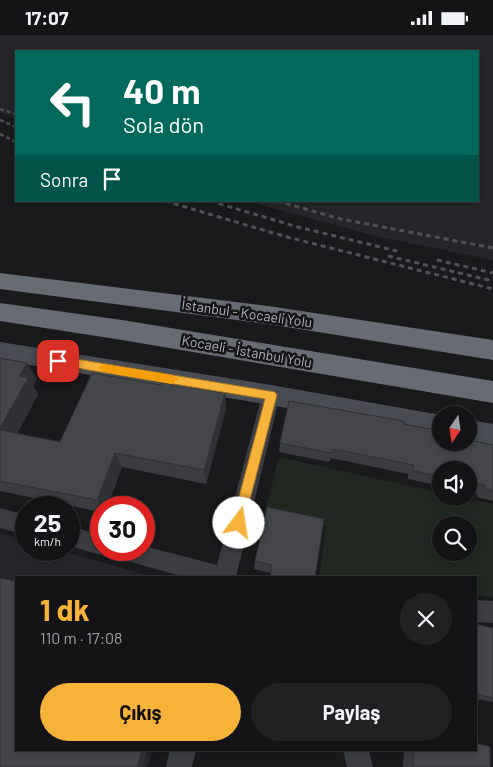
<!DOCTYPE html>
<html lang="tr">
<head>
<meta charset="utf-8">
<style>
	:root { --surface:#141416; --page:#212123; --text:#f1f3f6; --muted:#9d9ea1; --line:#333335; --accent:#f7b339 }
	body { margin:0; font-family:Barlow,sans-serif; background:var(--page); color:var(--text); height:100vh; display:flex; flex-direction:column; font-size:19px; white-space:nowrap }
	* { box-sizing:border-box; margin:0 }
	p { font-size:16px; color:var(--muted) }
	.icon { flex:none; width:28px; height:28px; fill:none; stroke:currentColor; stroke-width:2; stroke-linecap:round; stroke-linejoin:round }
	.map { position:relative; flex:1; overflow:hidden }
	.details { position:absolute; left:15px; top:541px; width:462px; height:175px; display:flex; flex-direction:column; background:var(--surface); border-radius:0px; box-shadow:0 2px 8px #0003,0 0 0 1px var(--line) }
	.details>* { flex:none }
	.guide { position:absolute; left:15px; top:15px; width:464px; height:152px; border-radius:0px; box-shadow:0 2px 8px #0003,0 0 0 1px var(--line); background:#00695c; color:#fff; overflow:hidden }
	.needle { width:32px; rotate:193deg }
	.fabs { position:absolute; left:432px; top:371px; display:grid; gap:10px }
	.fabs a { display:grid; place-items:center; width:45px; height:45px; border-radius:50%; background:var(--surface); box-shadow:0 2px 8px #0003,0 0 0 1px var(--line); font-size:25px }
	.speed { position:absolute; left:15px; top:461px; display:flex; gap:10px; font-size:25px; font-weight:700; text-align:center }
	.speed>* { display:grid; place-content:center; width:65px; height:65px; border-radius:50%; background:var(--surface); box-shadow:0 2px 8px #0003,0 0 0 1px var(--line); line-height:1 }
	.speed small { font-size:12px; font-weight:400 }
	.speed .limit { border:8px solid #d22; background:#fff; color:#111 }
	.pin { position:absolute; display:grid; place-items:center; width:42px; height:42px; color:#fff; margin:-21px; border-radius:10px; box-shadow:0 2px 8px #0006 }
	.me { position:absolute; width:55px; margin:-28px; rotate:14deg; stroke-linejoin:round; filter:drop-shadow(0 0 4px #0008) }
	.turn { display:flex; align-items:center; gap:18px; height:105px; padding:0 25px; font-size:22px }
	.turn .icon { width:65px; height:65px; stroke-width:2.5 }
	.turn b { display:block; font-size:35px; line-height:42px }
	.then { display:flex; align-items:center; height:48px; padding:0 25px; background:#0003; gap:10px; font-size:19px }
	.round { display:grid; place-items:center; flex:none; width:52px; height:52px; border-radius:26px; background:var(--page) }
	.head { display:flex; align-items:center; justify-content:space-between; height:85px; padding:0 25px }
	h1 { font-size:30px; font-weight:700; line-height:38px; color:var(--accent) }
	.cta { display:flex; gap:10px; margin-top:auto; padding:10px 25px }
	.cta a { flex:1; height:58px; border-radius:30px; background:var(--accent); color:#111; font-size:20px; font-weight:700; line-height:58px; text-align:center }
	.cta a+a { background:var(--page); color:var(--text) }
	.status { display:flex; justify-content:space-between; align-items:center; height:35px; padding:0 25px; background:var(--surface); direction:ltr }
	.status svg { height:14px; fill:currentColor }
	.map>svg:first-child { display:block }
	.built { fill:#26262a }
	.green { fill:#202821; fill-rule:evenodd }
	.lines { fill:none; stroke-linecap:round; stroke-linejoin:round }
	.street { fill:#3b3d42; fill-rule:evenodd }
	.secondary { fill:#494c52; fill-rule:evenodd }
	.highway { fill:#676b73; fill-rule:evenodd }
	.rail-far1 { stroke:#4e5157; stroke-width:2.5; stroke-dasharray:4 3; stroke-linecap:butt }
	.rail { stroke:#4e5157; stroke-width:3; stroke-dasharray:5 4; stroke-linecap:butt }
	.wall { fill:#3a3c40 }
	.shaded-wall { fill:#303134 }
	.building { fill:#44464a; stroke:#303134 }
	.route { fill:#f7b339; stroke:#a17425 }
	.slow { fill:#f59e0b }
	.labels { text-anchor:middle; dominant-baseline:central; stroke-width:5; stroke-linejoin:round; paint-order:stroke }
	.street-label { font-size:14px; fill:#adb2bd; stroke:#151518 }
</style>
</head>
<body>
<div class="status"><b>17:07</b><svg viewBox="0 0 49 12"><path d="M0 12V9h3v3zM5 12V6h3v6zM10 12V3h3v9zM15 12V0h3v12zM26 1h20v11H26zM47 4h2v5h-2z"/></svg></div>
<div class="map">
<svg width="493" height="732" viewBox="0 0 493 732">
	<rect width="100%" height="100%" fill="#1a1a1d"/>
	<!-- built -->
	<g class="built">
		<path d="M0,0H493V225L379,202L247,166H478V16H16V85L0,77Z"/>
		<path d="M0,498L26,506V515H58L154,542H16V715H153L147,732H0Z"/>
	</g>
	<!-- green -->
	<path class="green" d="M279,422L441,458V462L461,463L493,469V562L476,561V542H319L326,491L265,478ZM441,490H469V518H441Z"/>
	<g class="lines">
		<!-- street -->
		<g class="street">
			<path d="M271,353L277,355L280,360L236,542H184L113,522L110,515H144V511L217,530L262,360L265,355Z"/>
			<path d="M0,473L26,480V500L0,493Z"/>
			<path d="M69,491L101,500V515H109L108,517L101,520L69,511Z"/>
			<path d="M476,565L493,566V588L476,587Z"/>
			<path d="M170,715H196L192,732H166Z"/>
			<path d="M343,715H369L373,732H347Z"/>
		</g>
		<!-- secondary -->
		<g class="secondary">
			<path d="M0,307L271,350L441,380V402L271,370L0,325Z"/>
			<path d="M469,385L493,389V411L469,407Z"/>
		</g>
		<!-- highway -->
		<g class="highway">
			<path d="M0,238L268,271L493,305V325L268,289L0,254Z"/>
			<path d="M0,268L122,285L493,346V368L122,305L0,286Z"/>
		</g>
		<!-- rail-far1 -->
		<g class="rail-far1">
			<path d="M0,74L16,79"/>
			<path d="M0,85L16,92"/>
			<path d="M0,99L16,107"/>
		</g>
		<!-- rail -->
		<g class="rail">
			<path d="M165,166L287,202L493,254"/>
			<path d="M210,166L298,192L401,217"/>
			<path d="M277,166L341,184L493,213"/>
			<path d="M388,221L493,246"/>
			<path d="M437,225L493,238"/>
		</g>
	</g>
	<!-- wall -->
	<g class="wall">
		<path d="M0,323L27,328L37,344L33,351L38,359L17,399L60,407L226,374L206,449L122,432L107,472H101V477L0,456Z"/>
		<path d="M469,405L493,410V466L477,462V459L469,457V435H441V451L408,444V439L331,423L329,427L279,417L280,408Z"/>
		<path d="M324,484L270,538L254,534L255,526Z"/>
		<path d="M476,589L493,663V667L476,664Z"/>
		<path d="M404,715H476L490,732H403Z"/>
	</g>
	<!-- shaded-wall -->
	<g class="shaded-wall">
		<path d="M27,328L37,344L33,351L38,359L11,410L0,396V393L19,341Z"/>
		<path d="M225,358L226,374L206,449L204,435Z"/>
		<path d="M115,418L122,432L107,472H102L97,465Z"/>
		<path d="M142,715H147L143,732H137Z"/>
	</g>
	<!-- building -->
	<g class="building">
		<path d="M0,323L27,328L19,341L28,343L0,393Z"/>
		<path d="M92,338L161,350L162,347L225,358L204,435L115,418L97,465L0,446V395L60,407Z"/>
		<path d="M289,366L404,386V389L441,396V408H469V402V405L493,410V456L485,454V450L469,447V435H441V441L413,436L414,430L333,414L332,418L280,408Z"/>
		<path d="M267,472L324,484L315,542H270L272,530L255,526Z"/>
		<path d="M0,543L16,546V715H142L137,732H0Z"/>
		<path d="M476,589L493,593V663L476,659Z"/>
		<path d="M476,708L490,712V732H413L414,715H476Z"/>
	</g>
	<!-- route -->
	<path class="route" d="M58,321L275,357L277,360L243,492L239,494L234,492L232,488L265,364L58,330L53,326Z"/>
	<!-- slow -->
	<path class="slow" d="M103,329L172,340L178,344L172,349L103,337L98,333Z"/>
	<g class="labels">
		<!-- street labels -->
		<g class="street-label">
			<text transform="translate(247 278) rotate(8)">İstanbul - Kocaeli Yolu</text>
			<text transform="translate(247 316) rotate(10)">Kocaeli - İstanbul Yolu</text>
		</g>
	</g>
</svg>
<div class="fabs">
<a><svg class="needle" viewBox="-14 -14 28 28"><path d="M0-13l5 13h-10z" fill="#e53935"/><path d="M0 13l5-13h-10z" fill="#9d9ea1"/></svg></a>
<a><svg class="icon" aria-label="sound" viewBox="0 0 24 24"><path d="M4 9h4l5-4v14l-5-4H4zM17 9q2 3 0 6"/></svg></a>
<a><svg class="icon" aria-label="search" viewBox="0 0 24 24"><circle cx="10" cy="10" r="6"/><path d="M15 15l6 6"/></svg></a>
</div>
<div class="speed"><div>25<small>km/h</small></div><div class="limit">30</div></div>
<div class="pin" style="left:58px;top:326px;background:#d93025"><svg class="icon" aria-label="arrive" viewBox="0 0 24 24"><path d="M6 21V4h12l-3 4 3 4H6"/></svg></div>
<svg class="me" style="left:239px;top:488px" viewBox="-20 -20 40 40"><circle r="19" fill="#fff"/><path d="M0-13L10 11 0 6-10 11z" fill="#f7b339"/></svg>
<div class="guide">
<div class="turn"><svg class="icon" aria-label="left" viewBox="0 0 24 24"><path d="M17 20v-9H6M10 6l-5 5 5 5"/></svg><div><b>40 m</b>Sola dön</div></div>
<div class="then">Sonra<svg class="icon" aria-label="arrive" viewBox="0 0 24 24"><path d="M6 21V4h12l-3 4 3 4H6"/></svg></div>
</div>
<section class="details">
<div class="head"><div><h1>1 dk</h1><p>110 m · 17:08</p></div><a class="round"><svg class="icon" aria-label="close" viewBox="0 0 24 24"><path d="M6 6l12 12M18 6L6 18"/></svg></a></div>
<div class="cta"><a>Çıkış</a><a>Paylaş</a></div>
</section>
</div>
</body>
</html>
